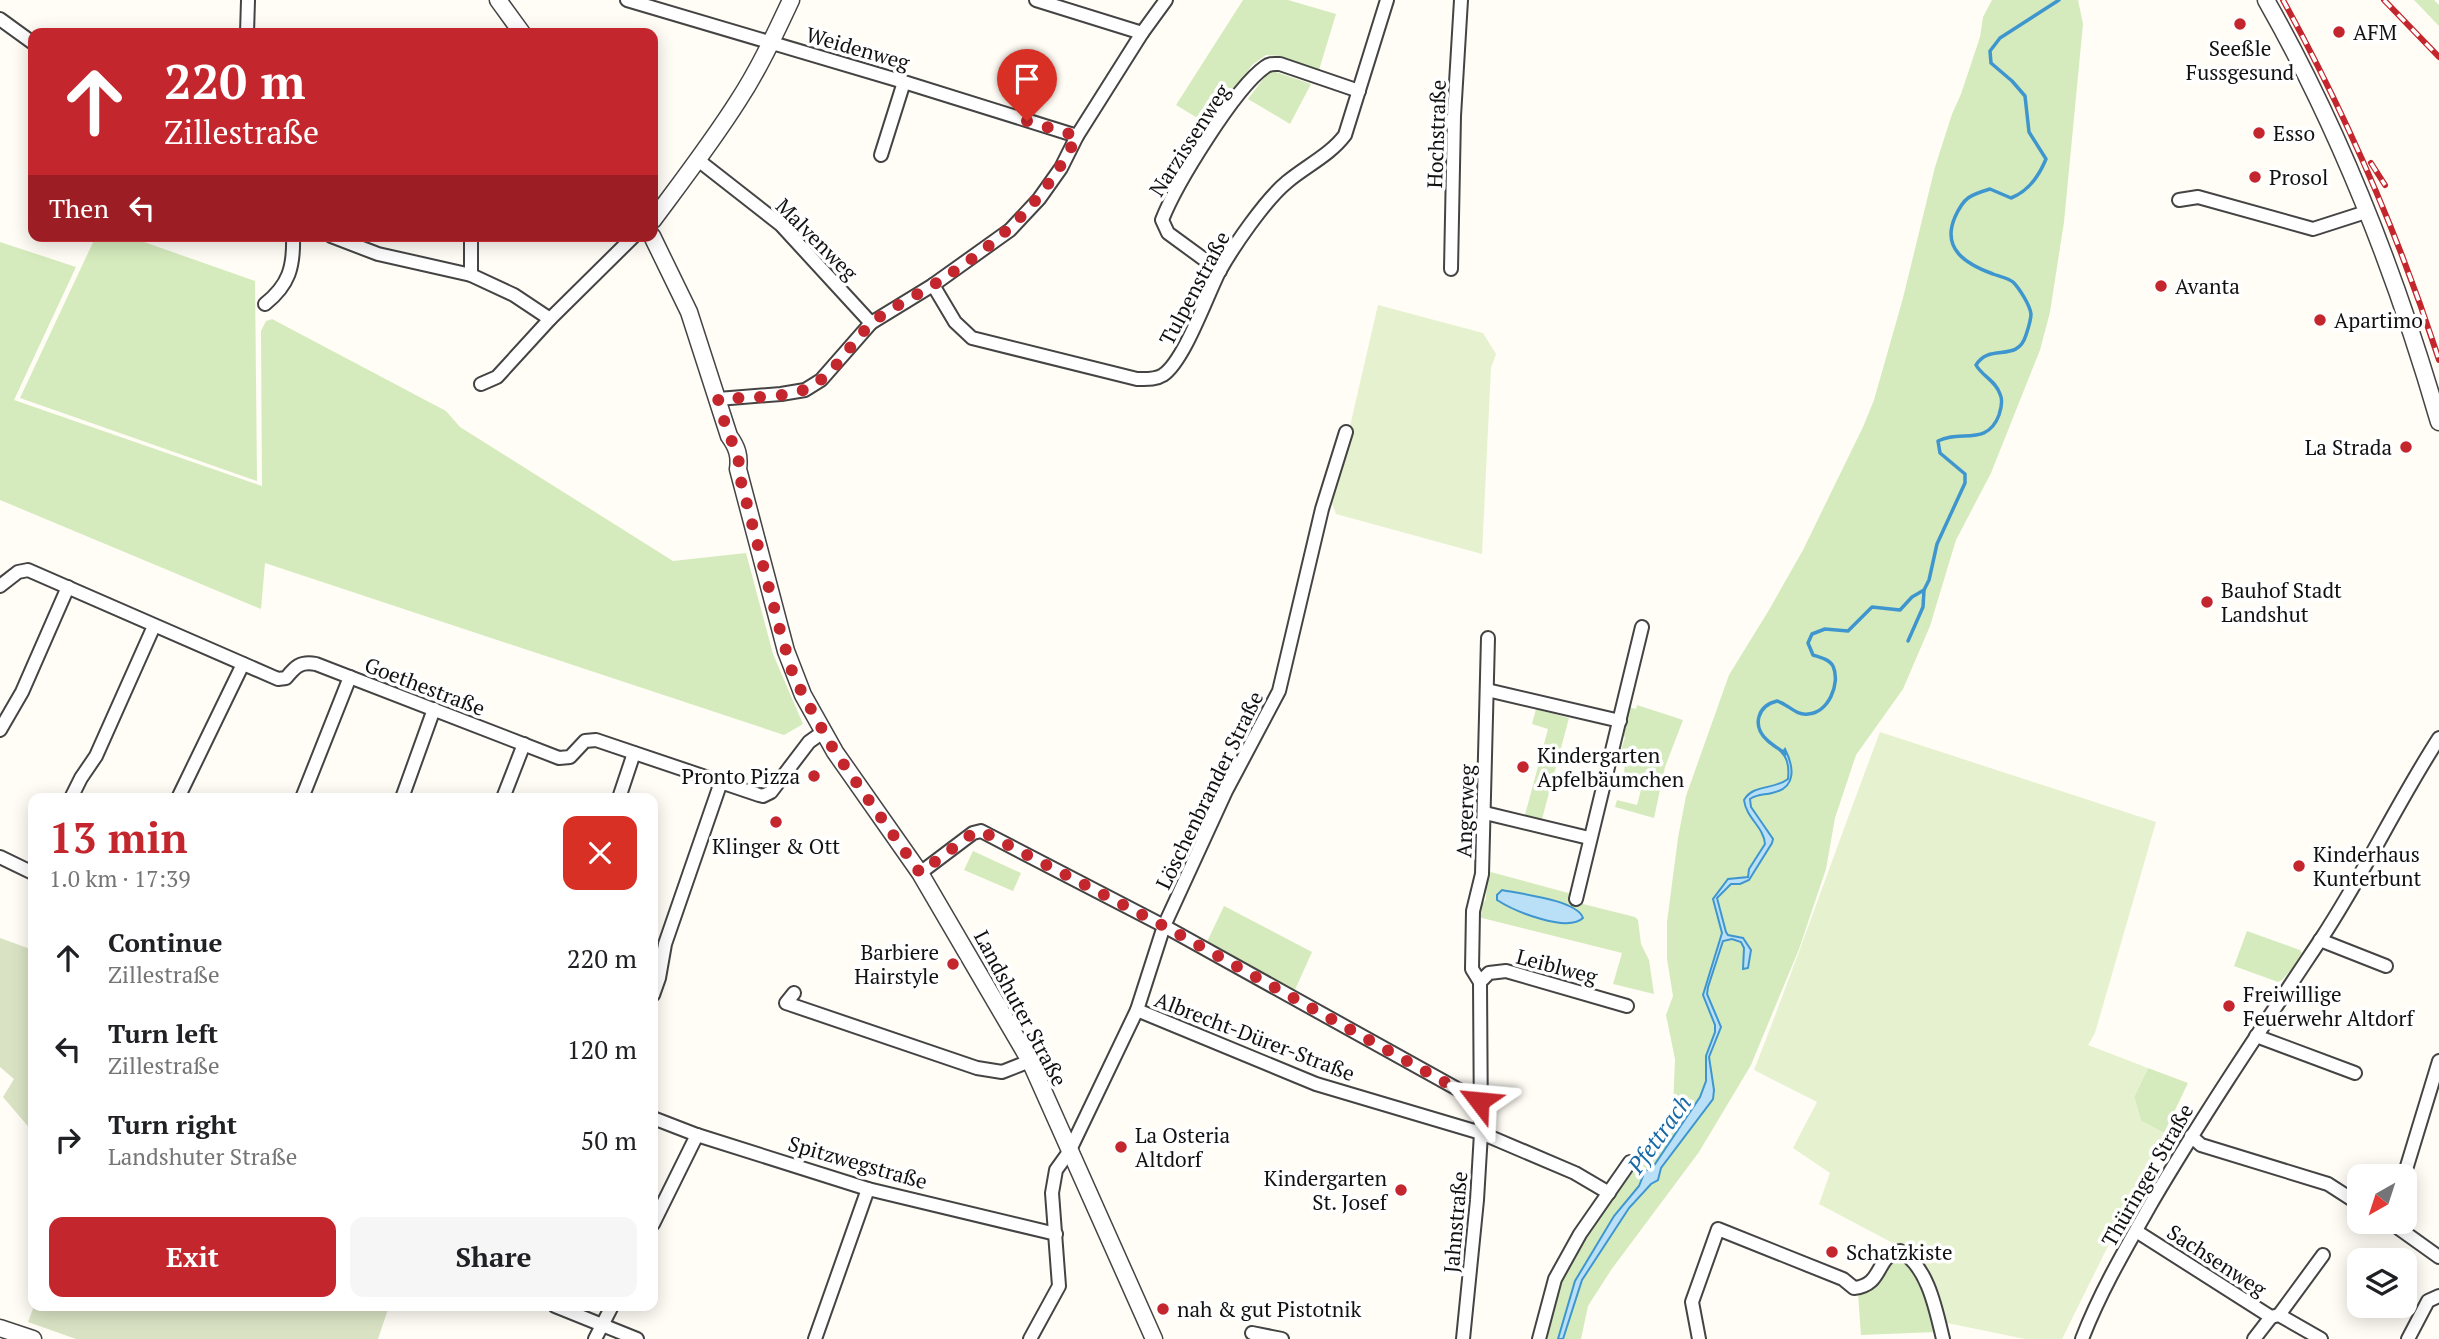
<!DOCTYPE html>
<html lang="en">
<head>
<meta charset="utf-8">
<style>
	:root { --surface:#fff; --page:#f6f6f6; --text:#202124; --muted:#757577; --accent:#c4262e }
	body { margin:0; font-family:"PT Serif",serif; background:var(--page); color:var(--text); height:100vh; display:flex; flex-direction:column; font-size:26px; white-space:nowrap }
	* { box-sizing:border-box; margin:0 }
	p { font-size:23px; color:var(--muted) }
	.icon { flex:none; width:38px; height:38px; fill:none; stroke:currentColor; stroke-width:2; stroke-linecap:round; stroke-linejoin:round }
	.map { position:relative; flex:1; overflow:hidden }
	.drawer { position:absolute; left:28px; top:793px; width:630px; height:518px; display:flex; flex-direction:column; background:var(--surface); border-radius:14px; box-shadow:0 4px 18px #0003 }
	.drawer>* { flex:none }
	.top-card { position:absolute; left:28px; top:28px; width:630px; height:214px; border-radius:14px; box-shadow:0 4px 18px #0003; background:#c4262e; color:#fff; overflow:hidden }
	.needle { width:46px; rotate:219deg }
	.controls { position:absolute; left:2347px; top:1164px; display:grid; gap:14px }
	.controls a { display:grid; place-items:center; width:70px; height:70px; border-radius:14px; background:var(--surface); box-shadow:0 4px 18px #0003; font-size:35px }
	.pin { position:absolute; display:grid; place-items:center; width:60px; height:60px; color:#fff; margin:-72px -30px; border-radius:50% 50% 50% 0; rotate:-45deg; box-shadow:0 0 7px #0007 }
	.pin .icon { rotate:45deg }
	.me { position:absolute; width:77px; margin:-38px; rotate:299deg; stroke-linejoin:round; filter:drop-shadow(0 0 5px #0008) }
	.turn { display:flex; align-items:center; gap:24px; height:147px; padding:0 21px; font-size:32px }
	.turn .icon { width:91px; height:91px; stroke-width:2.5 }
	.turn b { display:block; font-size:49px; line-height:60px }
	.then { display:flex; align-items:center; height:66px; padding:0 21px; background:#0003; gap:14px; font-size:26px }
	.round { display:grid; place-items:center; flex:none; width:74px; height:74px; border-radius:14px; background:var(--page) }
	.overview { display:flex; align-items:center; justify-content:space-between; height:119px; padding:0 21px }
	h1 { font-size:42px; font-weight:600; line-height:52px; color:var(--accent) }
	.cta { display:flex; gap:14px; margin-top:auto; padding:14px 21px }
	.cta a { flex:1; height:80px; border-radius:14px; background:var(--accent); color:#fff; font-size:28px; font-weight:600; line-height:80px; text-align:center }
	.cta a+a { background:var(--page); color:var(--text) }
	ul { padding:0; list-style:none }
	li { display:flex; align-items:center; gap:21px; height:91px; padding:0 21px }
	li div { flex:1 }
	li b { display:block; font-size:26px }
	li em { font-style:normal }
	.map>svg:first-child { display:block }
	.green { fill:#d5ebbd }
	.cemetery { fill:#d9e3c4 }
	.pitch { fill:#e6f2cf }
	.water { fill:#b9e0f7; stroke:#3f96cf; stroke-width:2 }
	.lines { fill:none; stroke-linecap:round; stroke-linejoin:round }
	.stream { stroke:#3f96cf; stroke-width:3.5 }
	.minor-casing { stroke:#444; stroke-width:16 }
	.tertiary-casing { stroke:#444; stroke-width:19 }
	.minor { stroke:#fff; stroke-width:12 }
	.tertiary { stroke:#fff; stroke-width:16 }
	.rail-casing { stroke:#c4262e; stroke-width:6 }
	.rail { stroke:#fff; stroke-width:3.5; stroke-dasharray:10; stroke-linecap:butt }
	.route { stroke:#c4262e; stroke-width:12; stroke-dasharray:0 21.6 }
	.poi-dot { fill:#c4262e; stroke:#fff; stroke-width:2.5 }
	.labels { text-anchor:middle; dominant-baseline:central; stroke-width:7; stroke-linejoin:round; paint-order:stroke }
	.poi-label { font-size:21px; fill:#111; stroke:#fff; text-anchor:start }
	.street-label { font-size:21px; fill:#111; stroke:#fff }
	.water-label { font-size:23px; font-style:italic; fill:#1768a6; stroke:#fff }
</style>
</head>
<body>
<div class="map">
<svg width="2439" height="1339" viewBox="0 0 2439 1339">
	<rect width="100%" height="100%" fill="#fffdf5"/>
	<!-- green -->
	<g class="green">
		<path d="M1243,0H1288L1336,14L1319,70L1280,56L1266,55L1252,65L1209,125L1176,105Z"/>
		<path d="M1992,0H2078L2083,24L2064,222L2050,312L2040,350L1991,473L1956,540L1930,626L1903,689L1856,755L1835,818L1826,869L1799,949L1751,1065L1699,1152L1611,1270L1588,1306L1581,1339H1546L1559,1287L1570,1264L1588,1232L1633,1171L1630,1166L1673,1110L1675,1059L1666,1015L1673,996L1667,959V922L1678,838L1686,796L1729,675L1769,610L1803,550L1863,427L1874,400L1903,298L1935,167L1952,114L1961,94L1980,37L1983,17Z"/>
		<path d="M2414,0H2434L2439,5V26Z"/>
		<path d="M1273,71L1311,84L1290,124L1248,99L1267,74Z"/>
		<path d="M96,236H127L255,281L257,481L20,398Z"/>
		<path d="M0,242L76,267L14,400L262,486L261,331L266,321L272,319L446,411L460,427L673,561L746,553L773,654L803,724L784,735L265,563L261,609L0,500Z"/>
		<path d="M1637,705L1683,720L1665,767L1654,818L1615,807L1617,800L1637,805L1642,786L1628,782L1629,778L1624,776L1625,757L1620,754L1625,737L1622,734L1629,707L1636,709Z"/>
		<path d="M1536,709L1569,718L1542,819L1525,815L1548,729L1532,724Z"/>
		<path d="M973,851L1021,873L1013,891L964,870Z"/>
		<path d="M1487,871L1572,894L1571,901L1635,917L1638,920L1641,944L1649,960L1654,994L1613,984L1622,953L1478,917V910L1486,899Z"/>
		<path d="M1224,906L1312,952L1294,992L1206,944Z"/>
		<path d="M2247,931L2300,950L2302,953L2295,965L2282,980L2278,982L2234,966Z"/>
		<path d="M2148,1068L2188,1083L2164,1133L2141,1121L2134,1097Z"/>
		<path d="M1900,1257C1923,1275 1929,1305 1936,1332L1861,1335L1858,1294L1893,1258Z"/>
	</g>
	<!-- cemetery -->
	<g class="cemetery">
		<path d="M0,938L33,950V1132L3,1097L14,1079L0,1067Z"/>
		<path d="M34,1306H389L378,1339H76L28,1322Z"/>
	</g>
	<!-- pitch -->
	<g class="pitch">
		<path d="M1378,305L1483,333L1496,354L1491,368L1482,554L1336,514L1332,504Z"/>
		<path d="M1880,732L2156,822L2095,1033L2088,1045L2148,1068L2134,1097L2141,1121L2164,1133L2062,1339H2025L1947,1323L1919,1257L1819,1204L1830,1173L1793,1148L1817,1102L1754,1070C1798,958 1837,845 1880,732Z"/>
	</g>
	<!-- water -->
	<g class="water">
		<path d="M1785,749C1794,767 1797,788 1772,793C1764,795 1757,794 1750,799L1751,807L1773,839L1772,843L1749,880L1740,884H1731L1717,898L1726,932L1728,935L1743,938L1751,950L1748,968L1743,969L1744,948L1741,942L1732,939L1723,941L1708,987L1707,994L1721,1027L1709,1057L1714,1090L1713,1099L1661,1168L1658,1180L1651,1184L1629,1208L1582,1280L1563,1339H1558L1575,1281L1614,1216L1639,1186L1643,1176L1638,1171L1648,1170L1655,1164L1700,1097L1706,1081V1056L1715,1032V1025L1703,995L1722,933L1713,899L1728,879L1748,877L1749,869L1765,844C1764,827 1746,818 1744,800C1753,784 1774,790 1788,779C1789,770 1789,760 1782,753Z"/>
		<path d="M1502,890C1521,894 1577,900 1583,918C1567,933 1514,911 1497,900V895Z"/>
	</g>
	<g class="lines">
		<!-- stream -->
		<g class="stream">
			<path d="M1908,641L1923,607L1924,590"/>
			<path d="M1785,754C1780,749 1773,746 1767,740C1752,726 1757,706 1777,701C1788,704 1796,716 1808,714C1828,713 1841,684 1833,666C1829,659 1819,657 1813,655L1808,643L1812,634L1825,629L1848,631L1872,607L1900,610L1912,597L1924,590L1929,580L1937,544L1965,483V474L1940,453L1938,441C1960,429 1987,447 1999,415C2001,409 2003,400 2000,394C1996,381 1982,376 1976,365C1990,342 2017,364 2026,335C2028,329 2031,320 2031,314C2030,305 2019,288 2013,282C2008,278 1998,276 1993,274C1966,264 1941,249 1955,217C1964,197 1970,195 1990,189L2011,198C2029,191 2039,176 2046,159L2029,132L2025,96L2012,81L1991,63L1990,51L2000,38L2059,0"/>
		</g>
		<!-- minor casing -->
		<g class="minor-casing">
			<g id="minor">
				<path d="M627,0L904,82L1077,136"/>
				<path d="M1036,0L1142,33"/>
				<path d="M0,19L33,43"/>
				<path d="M247,33L248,0"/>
				<path d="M881,155L904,82"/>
				<path d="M698,160L781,225L871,323"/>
				<path d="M2179,200L2198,197L2313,229L2366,212"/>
				<path d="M331,236L378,254L471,275L514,295L550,319"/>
				<path d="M1451,269L1454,116L1461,0"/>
				<path d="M1220,271L1168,233L1162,220C1176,184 1235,88 1265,67C1270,63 1274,64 1280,64L1359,91"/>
				<path d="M471,275V236"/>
				<path d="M933,285L955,322L972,338L1137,379C1146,379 1155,380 1163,375C1184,361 1206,298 1219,272C1233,247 1265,200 1287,182C1306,166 1330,155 1345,135L1387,0"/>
				<path d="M265,304C289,285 294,267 293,236"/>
				<path d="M481,384L497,377L550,319L634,236"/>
				<path d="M718,399L781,394L805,390L821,380L871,323L933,285L1010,230L1039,199L1061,168L1077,136L1142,33L1166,0"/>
				<path d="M0,586L18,572L28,570L278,679L286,678C295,667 300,661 316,664L559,758L570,757L585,741L596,740L759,795L763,796L771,792L809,742L823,732"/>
				<path d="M1487,690L1620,721"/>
				<path d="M0,730L22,692L68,587"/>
				<path d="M71,798L81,778L96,756L154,626"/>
				<path d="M178,798L243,664"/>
				<path d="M302,798L350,677"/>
				<path d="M402,798L434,709"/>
				<path d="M503,798L524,744"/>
				<path d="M619,798L634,753"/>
				<path d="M1485,813L1589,838"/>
				<path d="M0,857L33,873"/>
				<path d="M920,873L973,833L981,831L1164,926L1479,1101"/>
				<path d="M1576,899L1642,627"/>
				<path d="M2320,940L2386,966"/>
				<path d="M1480,982L1472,969L1473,911L1482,874L1488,638"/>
				<path d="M1480,982L1489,973L1506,971L1627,1006"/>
				<path d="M794,993L786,1003L977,1068L1002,1072L1030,1061"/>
				<path d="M653,995L659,978L665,944L721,782"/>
				<path d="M1137,1010L1316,1084L1481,1133L1575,1173L1609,1193"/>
				<path d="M2256,1036L2355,1073"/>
				<path d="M653,1118L697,1135L868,1189L1056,1234"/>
				<path d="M2191,1136L2201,1145L2328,1184L2359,1204"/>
				<path d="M2404,1176L2439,1061"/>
				<path d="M2390,1222L2439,1257"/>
				<path d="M653,1224L697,1135"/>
				<path d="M2136,1231L2271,1317L2279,1315L2321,1339"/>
				<path d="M555,1306L637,1339"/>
				<path d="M2279,1315L2323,1255"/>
				<path d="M1252,1333L1282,1339"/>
				<path d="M595,1339L612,1306"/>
				<path d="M815,1339L868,1189"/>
				<path d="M1030,1339L1059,1286L1052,1193L1056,1170L1069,1152L1137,1010L1164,926L1226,791L1279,691L1322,509L1346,432"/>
				<path d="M1463,1339L1477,1200L1481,1133L1480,982"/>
				<path d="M1539,1339L1555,1279L1580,1234L1630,1162"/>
				<path d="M1699,1339L1692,1302L1718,1229L1843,1279L1854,1288C1884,1285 1875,1256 1900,1251C1928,1266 1936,1310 1943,1339"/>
				<path d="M2082,1339C2100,1292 2127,1246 2152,1202C2205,1112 2263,1026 2321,939C2364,874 2397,803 2439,738"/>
				<path d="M2254,1339L2271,1317"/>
				<path d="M2408,1339L2428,1301L2439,1296"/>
			</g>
		</g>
		<!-- tertiary casing -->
		<g class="tertiary-casing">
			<g id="tertiary">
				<path d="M498,0L522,33"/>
				<path d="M2266,0C2341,132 2397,277 2439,422"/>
				<path d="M653,220C682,181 712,142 738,101C759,69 775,34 791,0"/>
				<path d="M652,236L689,312L729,436C737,447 740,456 738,469L786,651L803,695L835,752L920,873L1030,1061L1154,1339"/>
				<path d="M0,1328L33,1339"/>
			</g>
		</g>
		<!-- minor -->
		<use href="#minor" class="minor"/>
		<!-- tertiary -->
		<use href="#tertiary" class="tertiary"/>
		<!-- rail casing -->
		<g class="rail-casing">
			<g id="rail">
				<path d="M2283,0C2346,115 2399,236 2439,360"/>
				<path d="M2384,0L2439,57"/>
				<path d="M2371,163L2385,185"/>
			</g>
		</g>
		<!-- rail -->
		<use href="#rail" class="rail"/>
	</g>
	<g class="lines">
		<!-- route -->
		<path class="route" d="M1027,121L1077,136C1041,208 996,245 930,287C912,298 886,310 871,324C849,344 836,374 808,388C785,399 743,397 718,399C721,410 724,422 728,432C733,448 741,450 738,470L780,630L792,671L803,695L835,752L920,873L973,833L981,831L1164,926L1479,1101"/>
	</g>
	<!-- markers -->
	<g class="poi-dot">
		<circle cx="2240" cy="24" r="7"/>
		<circle cx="2339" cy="32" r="7"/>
		<circle cx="2259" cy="133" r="7"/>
		<circle cx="2255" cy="177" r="7"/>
		<circle cx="2161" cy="286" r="7"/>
		<circle cx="2320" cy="320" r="7"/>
		<circle cx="2406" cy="447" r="7"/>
		<circle cx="2207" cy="602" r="7"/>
		<circle cx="1523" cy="767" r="7"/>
		<circle cx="814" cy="776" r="7"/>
		<circle cx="776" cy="822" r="7"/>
		<circle cx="2299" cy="866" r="7"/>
		<circle cx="953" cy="964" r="7"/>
		<circle cx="2229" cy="1006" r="7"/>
		<circle cx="1121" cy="1147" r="7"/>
		<circle cx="1401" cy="1190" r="7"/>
		<circle cx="1832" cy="1252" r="7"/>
		<circle cx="1163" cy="1309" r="7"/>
	</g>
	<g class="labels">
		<!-- poi labels -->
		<g class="poi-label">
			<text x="2353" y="32">AFM</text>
			<text x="2240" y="48" text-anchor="middle">Seeßle<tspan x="2240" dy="24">Fussgesund</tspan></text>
			<text x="2273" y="133">Esso</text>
			<text x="2269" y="177">Prosol</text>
			<text x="2175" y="286">Avanta</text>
			<text x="2334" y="320">Apartimo</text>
			<text x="2392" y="447" text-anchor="end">La Strada</text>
			<text x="2221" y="590">Bauhof Stadt<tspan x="2221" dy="24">Landshut</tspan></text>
			<text x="1537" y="755">Kindergarten<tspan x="1537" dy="24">Apfelbäumchen</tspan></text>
			<text x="800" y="776" text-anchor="end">Pronto Pizza</text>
			<text x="776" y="846" text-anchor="middle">Klinger &amp; Ott</text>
			<text x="2313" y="854">Kinderhaus<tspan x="2313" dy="24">Kunterbunt</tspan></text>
			<text x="939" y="952" text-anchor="end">Barbiere<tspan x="939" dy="24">Hairstyle</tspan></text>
			<text x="2243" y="994">Freiwillige<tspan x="2243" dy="24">Feuerwehr Altdorf</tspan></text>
			<text x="1135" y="1135">La Osteria<tspan x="1135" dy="24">Altdorf</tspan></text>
			<text x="1387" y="1178" text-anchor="end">Kindergarten<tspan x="1387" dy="24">St. Josef</tspan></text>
			<text x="1846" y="1252">Schatzkiste</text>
			<text x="1177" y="1309">nah &amp; gut Pistotnik</text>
		</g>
		<!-- street labels -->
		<g class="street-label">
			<text transform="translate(858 48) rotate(16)">Weidenweg</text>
			<text transform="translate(1436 134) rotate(-88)">Hochstraße</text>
			<text transform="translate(1189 140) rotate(-57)">Narzissenweg</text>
			<text transform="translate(817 239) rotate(45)">Malvenweg</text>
			<text transform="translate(1194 288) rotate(-62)">Tulpenstraße</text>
			<text transform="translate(425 686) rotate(21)">Goethestraße</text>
			<text transform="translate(1209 790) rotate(-64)">Löschenbrander Straße</text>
			<text transform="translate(1465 811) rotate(-88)">Angerweg</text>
			<text transform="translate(1557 966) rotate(15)">Leiblweg</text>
			<text transform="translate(1021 1008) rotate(62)">Landshuter Straße</text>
			<text transform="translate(1255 1036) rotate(21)">Albrecht-Dürer-Straße</text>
			<text transform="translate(858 1162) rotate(16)">Spitzwegstraße</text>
			<text transform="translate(2147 1175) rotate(-60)">Thüringer Straße</text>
			<text transform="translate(1455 1222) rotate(-85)">Jahnstraße</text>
			<text transform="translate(2217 1260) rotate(33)">Sachsenweg</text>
		</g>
		<!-- water labels -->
		<g class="water-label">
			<text transform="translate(1659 1134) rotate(-54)">Pfettrach</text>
		</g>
	</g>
</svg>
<div class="controls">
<a><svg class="needle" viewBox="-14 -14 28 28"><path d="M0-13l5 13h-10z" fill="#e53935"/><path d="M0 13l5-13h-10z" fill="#757577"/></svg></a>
<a><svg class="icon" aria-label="layers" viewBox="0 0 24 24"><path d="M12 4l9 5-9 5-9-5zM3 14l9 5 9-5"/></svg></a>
</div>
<div class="pin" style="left:1027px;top:121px;background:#d93025"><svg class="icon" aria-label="arrive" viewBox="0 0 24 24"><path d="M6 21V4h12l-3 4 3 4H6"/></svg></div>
<svg class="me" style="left:1479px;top:1101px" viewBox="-20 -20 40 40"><path d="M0-17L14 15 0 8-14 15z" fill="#c4262e" stroke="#fff" stroke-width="4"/></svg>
<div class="top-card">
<div class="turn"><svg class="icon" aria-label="ahead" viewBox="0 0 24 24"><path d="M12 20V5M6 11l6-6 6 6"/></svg><div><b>220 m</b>Zillestraße</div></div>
<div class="then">Then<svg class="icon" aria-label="left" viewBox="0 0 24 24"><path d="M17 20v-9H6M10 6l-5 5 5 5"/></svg></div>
</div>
<section class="drawer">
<div class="overview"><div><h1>13 min</h1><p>1.0 km · 17:39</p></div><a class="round" style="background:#d93025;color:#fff"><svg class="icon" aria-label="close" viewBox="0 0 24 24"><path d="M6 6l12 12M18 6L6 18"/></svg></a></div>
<ul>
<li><svg class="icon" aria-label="ahead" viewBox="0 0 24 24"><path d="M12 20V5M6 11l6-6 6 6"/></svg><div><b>Continue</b><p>Zillestraße</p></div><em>220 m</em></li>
<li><svg class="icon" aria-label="left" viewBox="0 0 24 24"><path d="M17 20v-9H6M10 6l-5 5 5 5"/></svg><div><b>Turn left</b><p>Zillestraße</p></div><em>120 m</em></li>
<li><svg class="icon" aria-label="right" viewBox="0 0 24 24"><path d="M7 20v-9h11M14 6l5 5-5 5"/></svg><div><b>Turn right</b><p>Landshuter Straße</p></div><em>50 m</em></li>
</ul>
<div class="cta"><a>Exit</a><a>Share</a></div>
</section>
</div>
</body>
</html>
